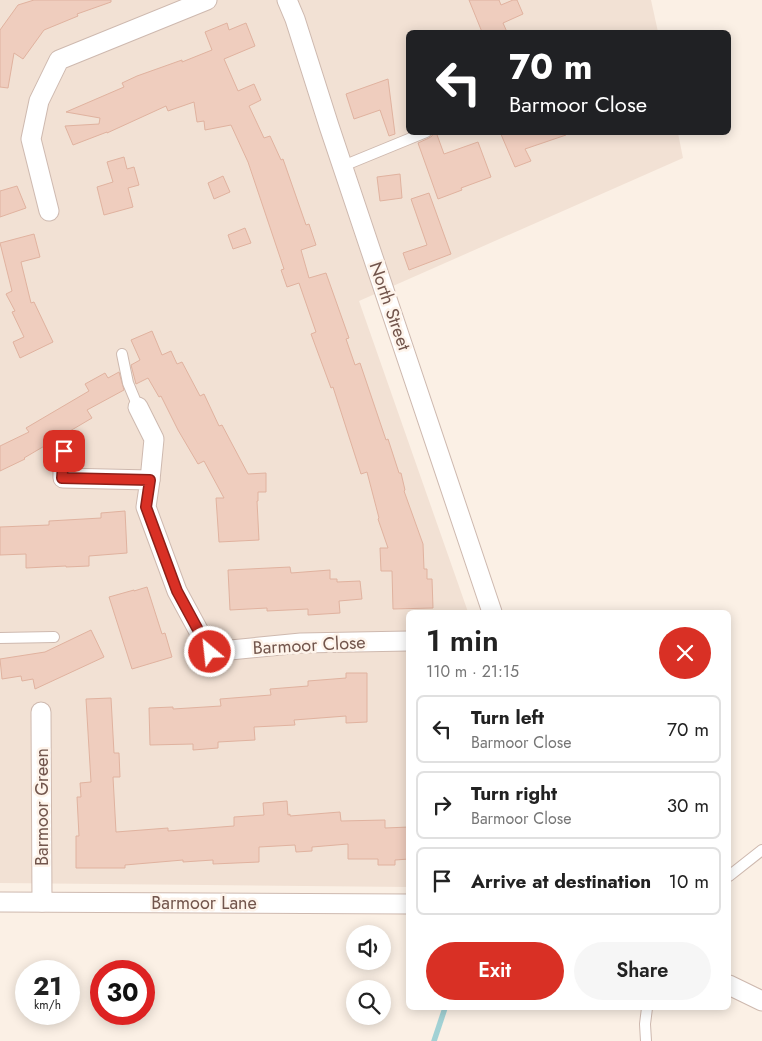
<!DOCTYPE html>
<html lang="en">
<head>
<meta charset="utf-8">
<style>
	:root { --surface:#fff; --page:#f6f6f6; --text:#222; --muted:#767676; --line:#e0e0e0; --accent:#d93025 }
	body { margin:0; font-family:Jost,sans-serif; background:var(--page); color:var(--text); height:100vh; display:flex; flex-direction:column; font-size:19px; white-space:nowrap }
	* { box-sizing:border-box; margin:0 }
	p { font-size:16px; color:var(--muted) }
	.icon { flex:none; width:28px; height:28px; fill:none; stroke:currentColor; stroke-width:2; stroke-linecap:round; stroke-linejoin:round }
	.map { position:relative; flex:1; overflow:hidden }
	.side { position:absolute; left:406px; top:610px; width:325px; height:400px; display:flex; flex-direction:column; background:var(--surface); border-radius:8px; box-shadow:0 2px 12px #0003 }
	.side>* { flex:none }
	.top-card { position:absolute; left:406px; top:30px; width:325px; height:105px; border-radius:8px; box-shadow:0 2px 12px #0003; background:#202124; color:#fff; overflow:hidden }
	.buttons { position:absolute; left:346px; top:925px; display:grid; gap:10px }
	.buttons a { display:grid; place-items:center; width:45px; height:45px; border-radius:50%; background:var(--surface); box-shadow:0 2px 12px #0003; font-size:25px }
	.speed { position:absolute; left:15px; top:960px; display:flex; gap:10px; font-size:25px; font-weight:700; text-align:center }
	.speed>* { display:grid; place-content:center; width:65px; height:65px; border-radius:50%; background:var(--surface); box-shadow:0 2px 12px #0003; line-height:1 }
	.speed small { font-size:12px; font-weight:400 }
	.speed .limit { border:8px solid #d22; background:#fff; color:#111 }
	.pin { position:absolute; display:grid; place-items:center; width:42px; height:42px; color:#fff; margin:-21px; border-radius:10px; box-shadow:0 2px 8px #0006 }
	.me { position:absolute; width:55px; margin:-28px; rotate:332deg; stroke-linejoin:round; filter:drop-shadow(0 0 4px #0008) }
	.turn { display:flex; align-items:center; gap:18px; height:105px; padding:0 20px; font-size:22px }
	.turn .icon { width:65px; height:65px; stroke-width:2.5 }
	.turn b { display:block; font-size:35px; line-height:42px }
	.round { display:grid; place-items:center; flex:none; width:52px; height:52px; border-radius:26px; background:var(--page) }
	.summary { display:flex; align-items:center; justify-content:space-between; height:85px; padding:0 20px }
	h1 { font-size:30px; font-weight:600; line-height:38px }
	.button { display:flex; gap:10px; margin-top:auto; padding:10px 20px }
	.button a { flex:1; height:58px; border-radius:30px; background:var(--accent); color:#fff; font-size:20px; font-weight:600; line-height:58px; text-align:center }
	.button a+a { background:var(--page); color:var(--text) }
	ul { padding:0; list-style:none }
	li { display:flex; align-items:center; gap:15px; height:68px; margin:0 10px 8px; padding:0 10px; border:2px solid var(--line); border-radius:8px }
	li div { flex:1 }
	li b { display:block; font-size:19px }
	li em { font-style:normal }
	.map>svg:first-child { display:block }
	.residential { fill:#f2e1d4 }
	.lines { fill:none; stroke-linecap:round; stroke-linejoin:round }
	.stream { stroke:#a1d1d4; stroke-width:5.5 }
	.building { fill:#efcdbe; stroke:#e0b29f }
	.lane-casing { stroke:#ceb9af; stroke-width:12 }
	.street-casing { stroke:#ceb9af; stroke-width:21 }
	.lane { stroke:#fff; stroke-width:10 }
	.street { stroke:#fff; stroke-width:19 }
	.route-casing { stroke:#8d1f18; stroke-width:12 }
	.route { stroke:#d93025; stroke-width:9 }
	.labels { text-anchor:middle; dominant-baseline:central; stroke-width:5; stroke-linejoin:round; paint-order:stroke }
	.street-label { font-size:18px; fill:#72554c; stroke:#fef4eb }
</style>
</head>
<body>
<div class="map">
<svg width="762" height="1041" viewBox="0 0 762 1041">
	<rect width="100%" height="100%" fill="#fbf0e5"/>
	<!-- residential -->
	<path class="residential" d="M0,0H651L658,32H409V132L678,133L683,158L359,301L468,612H409V887L0,883Z"/>
	<g class="lines">
		<!-- stream -->
		<path class="stream" d="M434,1041L445,1008"/>
	</g>
	<!-- building -->
	<g class="building">
		<path d="M34,0H111V2L77,14L78,16L44,30L23,59L14,53L8,88L0,87V30L18,5Z"/>
		<path d="M469,0H499L501,5L513,0H517L523,14L503,23L507,32H482Z"/>
		<path d="M227,23L229,30L246,23L255,46L224,59L238,91L254,84L261,100L249,106L264,138L270,136L281,160L283,159L306,225L309,224L316,245L301,250L309,278L326,273L349,338L346,339L355,365L360,363L386,440L388,439L399,473H401L405,490L404,491L423,544L424,569H427V579H432L433,608L393,609L392,571H381L380,548H388L378,519L379,518L367,472L361,474L333,387L331,388L311,334L316,332L299,283L287,287L281,270L284,269L248,162L231,125L205,130L204,121L197,122L194,102L168,111L166,106L107,133V132L73,145L65,126L99,124L100,118L66,112L124,87L122,83L137,76L182,60V62L212,50L205,32Z"/>
		<path d="M388,79L395,134L389,136L380,110L354,119L346,94Z"/>
		<path d="M433,132H436L444,154L478,142L491,177L461,188L462,190L438,199L418,143L429,138L432,136Z"/>
		<path d="M500,132H565L566,135L525,149L531,161L515,167Z"/>
		<path d="M124,157L127,169L134,167L139,185L128,188L133,207L104,215L97,187L113,182L107,162Z"/>
		<path d="M400,174L402,198L380,201L377,177Z"/>
		<path d="M223,176L230,192L214,199L208,183Z"/>
		<path d="M17,186L26,208L0,217V191Z"/>
		<path d="M429,193L451,254L409,270L403,253L427,245L411,199Z"/>
		<path d="M245,228L251,243L233,249L228,235Z"/>
		<path d="M34,234L40,257L21,262L31,303L34,302L53,342L20,358L13,342L24,337L12,312L15,311L6,294L12,291L0,243Z"/>
		<path d="M152,331L162,355L171,351L177,364L182,362L200,396L204,394L219,426L222,425L248,474L266,473V492H258V501H257L259,540L219,542L216,498H224L204,461L198,464L178,430L161,396L159,397L148,378L136,384L131,365L140,360L131,340Z"/>
		<path d="M119,372L124,390L87,410L92,418L24,458L25,459L0,471V446L29,432L26,428L89,391L85,384L105,373L108,378Z"/>
		<path d="M125,511L127,553L89,556V566L66,567V566L26,568V554L0,555V527L49,525V521L101,518V513Z"/>
		<path d="M290,567L291,573L330,570V579H337V582L360,581L362,599L339,601L340,613L308,615V609L267,611V608L230,610L228,570Z"/>
		<path d="M147,587L162,634L165,633L172,657L132,669L109,597L134,590V591Z"/>
		<path d="M91,630L104,657L35,689L33,679L22,681L21,676L2,679L0,659L45,652Z"/>
		<path d="M346,673H367V722L346,723V716L294,720L295,725L254,727L255,740L218,742V748L193,750V744L150,745L149,708L173,707V709L221,706L220,699L271,695L270,689L308,686V681L346,678Z"/>
		<path d="M111,698L114,753H119L120,777H113L116,832L168,828V831L234,826V817L264,815L263,803L287,801L288,815L290,814V816L340,812L341,821L385,820V828L409,827V859L395,860V865H378V859H348V844L312,847V851L296,852L295,845L259,847V862L213,864V860L183,862V860L125,865V868H76V836H79L77,797H81L80,783L91,782L86,699Z"/>
	</g>
	<g class="lines">
		<!-- lane casing -->
		<g class="lane-casing">
			<g id="lane">
				<path d="M343,166L426,132"/>
				<path d="M122,354L128,383L138,407"/>
				<path d="M0,638L54,637"/>
				<path d="M729,876L762,850"/>
				<path d="M646,1041L645,1024L647,1008"/>
			</g>
		</g>
		<!-- street casing -->
		<g class="street-casing">
			<g id="street">
				<path d="M287,0L295,19L329,126L492,612"/>
				<path d="M49,211L31,139L39,101L59,60L207,0"/>
				<path d="M138,407L154,439L150,480"/>
				<path d="M63,451V478L150,480L146,507L177,591L210,652L301,643L409,641"/>
				<path d="M41,712L42,902"/>
				<path d="M0,902L409,904"/>
				<path d="M729,985L762,1001"/>
			</g>
		</g>
		<!-- lane -->
		<use href="#lane" class="lane"/>
		<!-- street -->
		<use href="#street" class="street"/>
	</g>
	<g class="lines">
		<!-- route casing -->
		<g class="route-casing">
			<path id="route" d="M64,451L62,478L150,480L146,507L177,591L210,652"/>
		</g>
		<!-- route -->
		<use href="#route" class="route"/>
	</g>
	<g class="labels">
		<!-- street labels -->
		<g class="street-label">
			<text transform="translate(390 306) rotate(71)">North Street</text>
			<text transform="translate(309 645) rotate(-3)">Barmoor Close</text>
			<text transform="translate(42 807) rotate(-90)">Barmoor Green</text>
			<text x="204" y="903">Barmoor Lane</text>
		</g>
	</g>
</svg>
<div class="buttons">
<a><svg class="icon" aria-label="sound" viewBox="0 0 24 24"><path d="M4 9h4l5-4v14l-5-4H4zM17 9q2 3 0 6"/></svg></a>
<a><svg class="icon" aria-label="search" viewBox="0 0 24 24"><circle cx="10" cy="10" r="6"/><path d="M15 15l6 6"/></svg></a>
</div>
<div class="speed"><div>21<small>km/h</small></div><div class="limit">30</div></div>
<div class="pin" style="left:64px;top:451px;background:#d93025"><svg class="icon" aria-label="arrive" viewBox="0 0 24 24"><path d="M6 21V4h12l-3 4 3 4H6"/></svg></div>
<svg class="me" style="left:210px;top:652px" viewBox="-20 -20 40 40"><circle r="17" fill="#d93025" stroke="#fff" stroke-width="3"/><path d="M0-11L8 9 0 5-8 9z" fill="#fff"/></svg>
<div class="top-card">
<div class="turn"><svg class="icon" aria-label="left" viewBox="0 0 24 24"><path d="M17 20v-9H6M10 6l-5 5 5 5"/></svg><div><b>70 m</b>Barmoor Close</div></div>
</div>
<section class="side">
<div class="summary"><div><h1>1 min</h1><p>110 m · 21:15</p></div><a class="round" style="background:#d93025;color:#fff"><svg class="icon" aria-label="close" viewBox="0 0 24 24"><path d="M6 6l12 12M18 6L6 18"/></svg></a></div>
<ul>
<li><svg class="icon" aria-label="left" viewBox="0 0 24 24"><path d="M17 20v-9H6M10 6l-5 5 5 5"/></svg><div><b>Turn left</b><p>Barmoor Close</p></div><em>70 m</em></li>
<li><svg class="icon" aria-label="right" viewBox="0 0 24 24"><path d="M7 20v-9h11M14 6l5 5-5 5"/></svg><div><b>Turn right</b><p>Barmoor Close</p></div><em>30 m</em></li>
<li><svg class="icon" aria-label="arrive" viewBox="0 0 24 24"><path d="M6 21V4h12l-3 4 3 4H6"/></svg><div><b>Arrive at destination</b></div><em>10 m</em></li>
</ul>
<div class="button"><a>Exit</a><a>Share</a></div>
</section>
</div>
</body>
</html>
